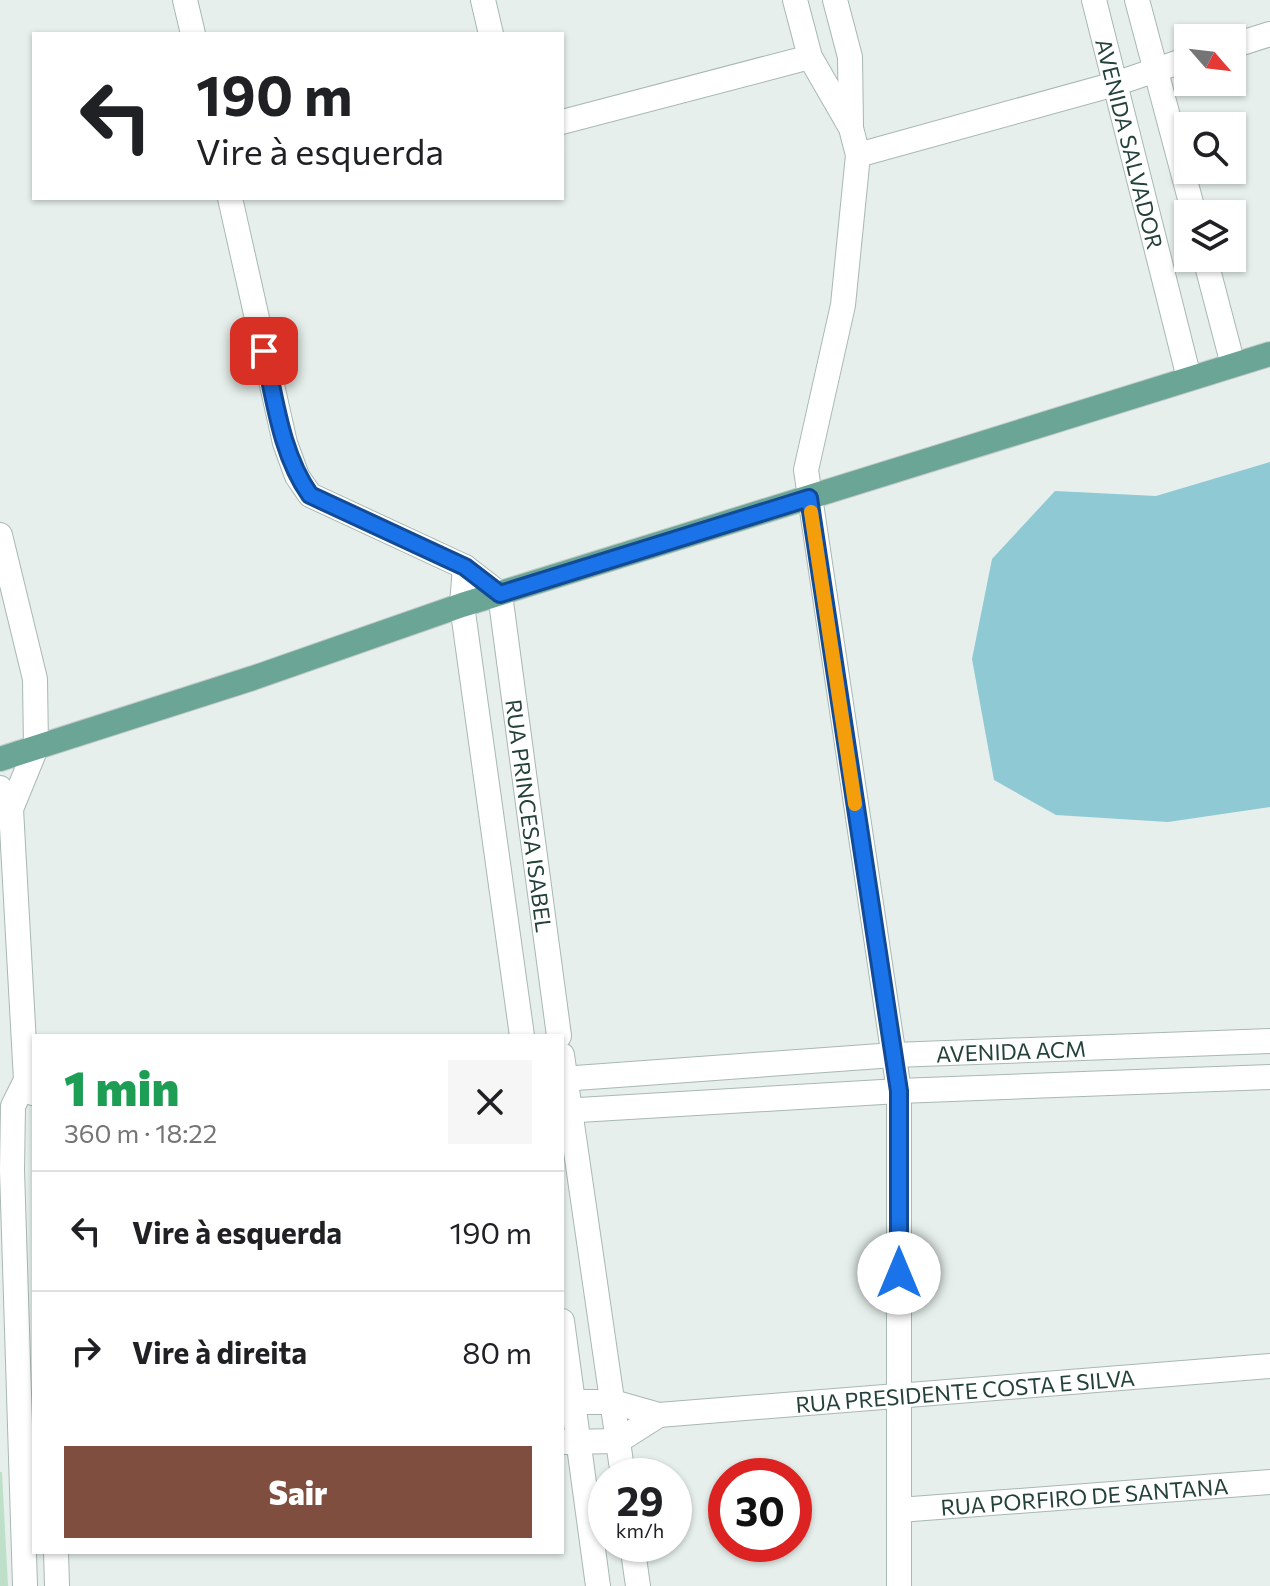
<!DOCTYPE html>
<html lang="pt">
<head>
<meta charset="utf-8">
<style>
	:root { --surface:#fff; --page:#f6f6f6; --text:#202124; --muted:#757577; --line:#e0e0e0; --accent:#7f4e3f }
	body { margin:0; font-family:Commissioner,sans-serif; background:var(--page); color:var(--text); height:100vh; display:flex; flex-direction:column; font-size:30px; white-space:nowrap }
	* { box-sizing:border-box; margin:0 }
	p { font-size:26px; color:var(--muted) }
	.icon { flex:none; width:44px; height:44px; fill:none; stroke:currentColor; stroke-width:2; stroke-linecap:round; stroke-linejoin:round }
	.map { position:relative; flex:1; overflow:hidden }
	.sheet { position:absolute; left:32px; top:1034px; width:532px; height:520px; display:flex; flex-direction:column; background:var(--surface); border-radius:0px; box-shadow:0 2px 6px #0004 }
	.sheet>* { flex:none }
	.guide { position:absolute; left:32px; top:32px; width:532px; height:168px; border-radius:0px; box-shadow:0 2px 6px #0004; background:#fff; color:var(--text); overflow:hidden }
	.needle { width:52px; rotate:118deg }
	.buttons { position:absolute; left:1174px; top:24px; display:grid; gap:16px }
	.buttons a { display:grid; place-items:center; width:72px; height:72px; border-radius:0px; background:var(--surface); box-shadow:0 2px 6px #0004; font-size:40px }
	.speed { position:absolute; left:588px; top:1458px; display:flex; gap:16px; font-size:40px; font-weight:700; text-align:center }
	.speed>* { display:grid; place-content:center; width:104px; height:104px; border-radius:50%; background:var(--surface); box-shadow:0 2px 6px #0004; line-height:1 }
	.speed small { font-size:20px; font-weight:400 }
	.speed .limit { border:12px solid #d22; background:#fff; color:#111 }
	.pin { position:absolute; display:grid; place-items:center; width:68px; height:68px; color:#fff; margin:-34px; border-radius:16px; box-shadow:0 4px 12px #0006 }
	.me { position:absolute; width:88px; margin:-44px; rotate:0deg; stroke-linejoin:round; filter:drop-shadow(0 0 6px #0008) }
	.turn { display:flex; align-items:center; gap:28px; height:168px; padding:0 32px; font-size:36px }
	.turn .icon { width:104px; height:104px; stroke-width:2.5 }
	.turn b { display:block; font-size:56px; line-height:68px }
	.round { display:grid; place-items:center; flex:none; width:84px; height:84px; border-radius:0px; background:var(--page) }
	.headline { display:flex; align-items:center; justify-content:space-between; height:136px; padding:0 32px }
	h1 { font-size:48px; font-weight:800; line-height:60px; color:#1e9e55 }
	.primary-button { display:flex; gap:16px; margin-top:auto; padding:16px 32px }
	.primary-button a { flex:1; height:92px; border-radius:0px; background:var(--accent); color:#fff; font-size:32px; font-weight:800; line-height:92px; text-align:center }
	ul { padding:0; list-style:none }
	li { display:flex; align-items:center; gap:24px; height:120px; padding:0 32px; border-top:2px solid var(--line) }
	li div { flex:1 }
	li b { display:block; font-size:30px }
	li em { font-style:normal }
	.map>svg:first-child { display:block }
	.green { fill:#bfe0c8 }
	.water { fill:#8ec9d4 }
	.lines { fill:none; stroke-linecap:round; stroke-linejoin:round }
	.minor-casing { stroke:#a8b8b2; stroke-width:26 }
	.major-casing { stroke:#c2cac8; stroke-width:26 }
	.minor { stroke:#fff; stroke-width:24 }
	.major { stroke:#6aa596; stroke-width:24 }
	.route-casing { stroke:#114b97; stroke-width:20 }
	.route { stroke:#1a73e8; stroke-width:14 }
	.slow { stroke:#f59e0b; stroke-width:14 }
	.labels { text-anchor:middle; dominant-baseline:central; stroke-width:8; stroke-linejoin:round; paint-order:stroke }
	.street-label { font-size:22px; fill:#24423a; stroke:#f7fbf9 }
</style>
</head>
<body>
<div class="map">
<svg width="1270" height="1586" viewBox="0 0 1270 1586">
	<rect width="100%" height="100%" fill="#e6efeb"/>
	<!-- green -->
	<path class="green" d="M0,1472H2L8,1586H0Z"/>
	<!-- water -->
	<path class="water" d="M1270,462V807L1168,822L1056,815L994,780L972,659L992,559L1055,491L1156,496Z"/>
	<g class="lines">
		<!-- minor casing -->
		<g class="minor-casing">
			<g id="minor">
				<path d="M185,0L193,34"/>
				<path d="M483,0L491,34"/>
				<path d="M795,0L810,57L851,128L858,155L843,305L806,470L899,1091V1586"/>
				<path d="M835,0L850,57L851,126"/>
				<path id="s1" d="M1094,0L1189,378"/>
				<path d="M1137,0L1194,214"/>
				<path d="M1232,46L1270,34"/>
				<path d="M562,122L810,57"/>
				<path d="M858,155L1115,84L1188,59"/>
				<path id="s2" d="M230,198L285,443L297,476L310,495L465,567L500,594L559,1036"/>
				<path d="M1205,258L1233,365"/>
				<path d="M0,535L35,679L36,748L11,809"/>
				<path d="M465,567L462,605L522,1036"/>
				<path d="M0,788L11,809L26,1080L33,1093"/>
				<path d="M562,1055L623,1476"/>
				<path id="s3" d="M562,1079L894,1055L1270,1041"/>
				<path d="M562,1111L899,1091L1270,1077"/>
				<path d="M562,1321L598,1586"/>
				<path id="s4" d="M562,1402H613L659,1415L1270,1366"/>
				<path d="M565,1442L618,1441L659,1415"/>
				<path id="s5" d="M899,1510L1270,1482"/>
				<path d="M632,1544L638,1586"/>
				<path d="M56,1552L57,1586"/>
				<path d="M25,1586L12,1170L13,1106L26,1080"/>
			</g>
		</g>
		<!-- major casing -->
		<g class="major-casing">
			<path id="major" d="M0,759L253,678L462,605L1270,354"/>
		</g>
		<!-- minor -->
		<use href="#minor" class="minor"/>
		<!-- major -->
		<use href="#major" class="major"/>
	</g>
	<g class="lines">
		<!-- route casing -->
		<g class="route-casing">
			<path id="route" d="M264,351C275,400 281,454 310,495L465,567L500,594L809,498L899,1091V1273"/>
		</g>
		<!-- route -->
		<use href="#route" class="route"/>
		<!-- slow -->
		<path class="slow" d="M811,512L855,804"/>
	</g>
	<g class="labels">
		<!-- street labels -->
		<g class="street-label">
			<text stroke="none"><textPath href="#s1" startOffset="148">AVENIDA SALVADOR</textPath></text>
			<text stroke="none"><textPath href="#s2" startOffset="748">RUA PRINCESA ISABEL</textPath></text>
			<text stroke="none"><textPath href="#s3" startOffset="450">AVENIDA ACM</textPath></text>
			<text stroke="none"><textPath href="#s4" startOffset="406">RUA PRESIDENTE COSTA E SILVA</textPath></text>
			<text stroke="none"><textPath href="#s5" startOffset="186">RUA PORFIRO DE SANTANA</textPath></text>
		</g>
	</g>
</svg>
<div class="buttons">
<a><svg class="needle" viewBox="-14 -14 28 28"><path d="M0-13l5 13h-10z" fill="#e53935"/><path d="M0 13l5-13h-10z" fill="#757577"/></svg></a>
<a><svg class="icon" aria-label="search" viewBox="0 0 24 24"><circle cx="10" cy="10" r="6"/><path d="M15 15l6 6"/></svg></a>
<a><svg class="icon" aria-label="layers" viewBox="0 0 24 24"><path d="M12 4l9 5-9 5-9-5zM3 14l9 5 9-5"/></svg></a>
</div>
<div class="speed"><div>29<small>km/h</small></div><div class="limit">30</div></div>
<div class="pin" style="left:264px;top:351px;background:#d93025"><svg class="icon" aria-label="arrive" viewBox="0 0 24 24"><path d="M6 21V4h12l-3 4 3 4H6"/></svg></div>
<svg class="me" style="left:899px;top:1273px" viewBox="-20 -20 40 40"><circle r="19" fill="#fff"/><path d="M0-13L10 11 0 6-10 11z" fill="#1a73e8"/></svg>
<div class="guide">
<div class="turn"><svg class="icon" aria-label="left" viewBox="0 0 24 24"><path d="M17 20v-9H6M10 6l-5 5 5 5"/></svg><div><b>190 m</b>Vire à esquerda</div></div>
</div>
<section class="sheet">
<div class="headline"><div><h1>1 min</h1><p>360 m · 18:22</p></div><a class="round"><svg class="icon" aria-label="close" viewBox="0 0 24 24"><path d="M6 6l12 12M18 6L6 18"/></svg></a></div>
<ul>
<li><svg class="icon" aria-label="left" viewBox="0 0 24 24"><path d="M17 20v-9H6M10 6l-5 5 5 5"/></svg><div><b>Vire à esquerda</b></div><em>190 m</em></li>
<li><svg class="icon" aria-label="right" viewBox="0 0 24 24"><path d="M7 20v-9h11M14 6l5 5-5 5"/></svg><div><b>Vire à direita</b></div><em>80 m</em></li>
</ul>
<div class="primary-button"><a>Sair</a></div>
</section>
</div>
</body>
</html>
